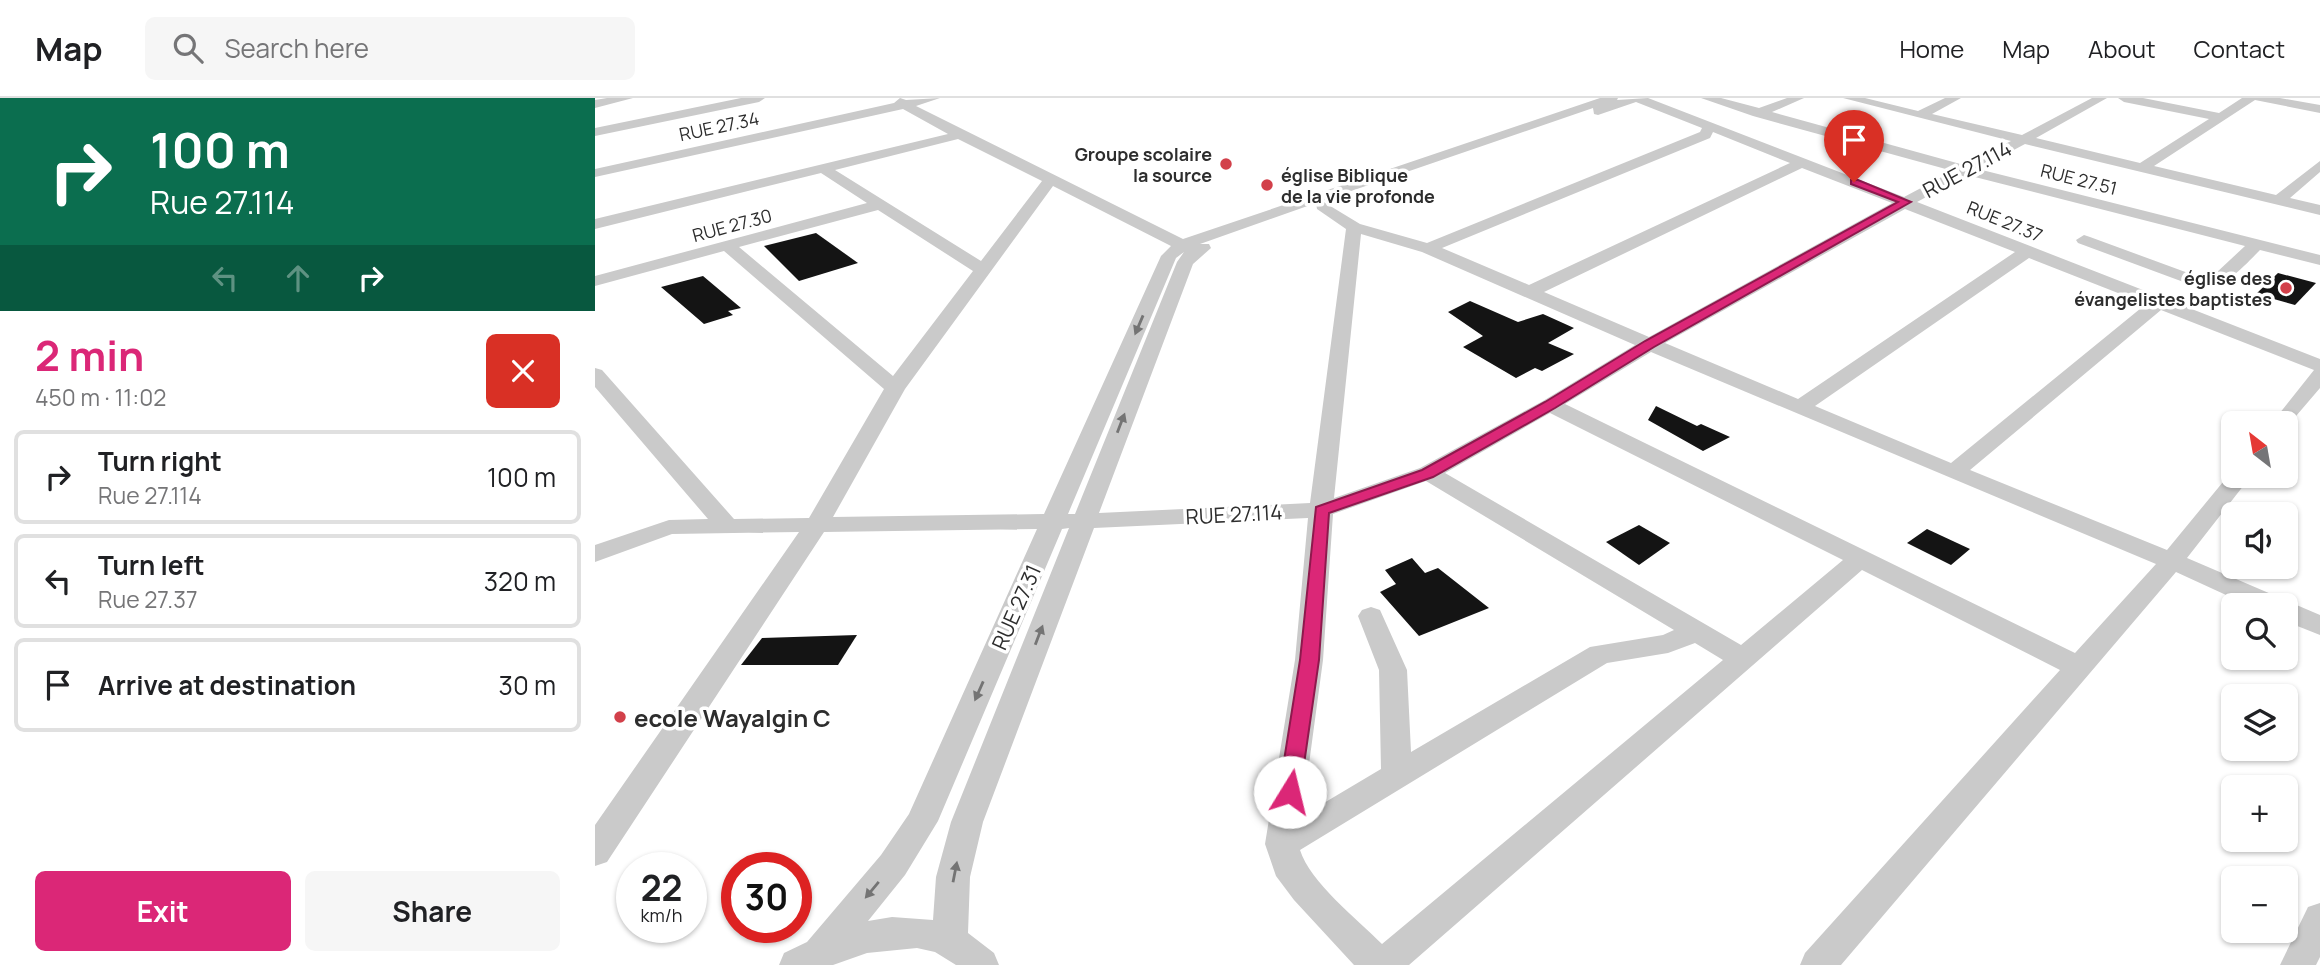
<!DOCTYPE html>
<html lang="en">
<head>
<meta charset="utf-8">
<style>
	:root { --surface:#fff; --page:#f6f6f6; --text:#202124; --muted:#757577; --line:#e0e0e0; --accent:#db2777 }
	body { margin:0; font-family:Manrope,sans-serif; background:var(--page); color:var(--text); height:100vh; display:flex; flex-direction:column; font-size:26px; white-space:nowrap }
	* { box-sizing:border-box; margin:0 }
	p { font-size:23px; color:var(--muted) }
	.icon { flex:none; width:38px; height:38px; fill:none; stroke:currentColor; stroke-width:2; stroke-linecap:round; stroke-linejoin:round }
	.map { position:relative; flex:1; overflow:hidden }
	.side { display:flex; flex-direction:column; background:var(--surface); width:595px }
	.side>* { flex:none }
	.hud { background:#0b6e4f; color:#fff; overflow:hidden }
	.needle { width:46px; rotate:329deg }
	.tools { position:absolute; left:1626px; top:313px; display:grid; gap:14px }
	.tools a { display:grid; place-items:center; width:77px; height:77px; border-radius:10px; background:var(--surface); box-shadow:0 2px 5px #0004; font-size:35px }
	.speed { position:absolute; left:21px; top:754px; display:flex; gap:14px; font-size:35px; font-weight:700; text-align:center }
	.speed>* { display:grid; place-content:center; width:91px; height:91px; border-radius:50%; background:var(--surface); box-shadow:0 2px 5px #0004; line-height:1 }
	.speed small { font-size:18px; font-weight:400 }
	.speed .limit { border:10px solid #d22; background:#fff; color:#111 }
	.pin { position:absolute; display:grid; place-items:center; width:60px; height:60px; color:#fff; margin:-72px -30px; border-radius:50% 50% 50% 0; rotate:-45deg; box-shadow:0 0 7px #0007 }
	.pin .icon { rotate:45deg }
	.me { position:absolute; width:77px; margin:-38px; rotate:9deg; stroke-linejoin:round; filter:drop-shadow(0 0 5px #0008) }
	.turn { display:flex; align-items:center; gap:24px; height:147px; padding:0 35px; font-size:32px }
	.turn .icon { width:91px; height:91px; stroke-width:2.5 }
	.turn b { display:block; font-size:49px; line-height:60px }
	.lanes { display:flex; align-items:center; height:66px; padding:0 35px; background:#0003; justify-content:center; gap:35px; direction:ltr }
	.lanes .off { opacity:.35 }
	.round { display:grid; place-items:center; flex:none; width:74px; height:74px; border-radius:10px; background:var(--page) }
	.headline { display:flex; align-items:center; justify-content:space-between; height:119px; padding:0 35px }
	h1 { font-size:42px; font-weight:700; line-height:52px; color:var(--accent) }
	.button { display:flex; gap:14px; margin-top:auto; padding:14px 35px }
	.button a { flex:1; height:80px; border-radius:10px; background:var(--accent); color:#fff; font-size:28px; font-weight:700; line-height:80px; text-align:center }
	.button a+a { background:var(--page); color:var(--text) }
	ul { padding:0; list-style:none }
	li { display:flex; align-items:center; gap:21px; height:94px; margin:0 14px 10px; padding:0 21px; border:4px solid var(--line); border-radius:10px }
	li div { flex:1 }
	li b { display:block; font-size:26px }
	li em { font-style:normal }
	header { display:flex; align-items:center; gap:42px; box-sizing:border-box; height:98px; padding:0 35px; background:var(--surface); border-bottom:2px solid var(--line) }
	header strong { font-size:33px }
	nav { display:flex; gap:38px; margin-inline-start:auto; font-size:24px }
	.search { width:490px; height:63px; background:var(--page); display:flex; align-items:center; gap:18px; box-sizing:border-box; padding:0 24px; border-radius:10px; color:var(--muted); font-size:26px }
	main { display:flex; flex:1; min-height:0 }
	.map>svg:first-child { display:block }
	.building { fill:#141414 }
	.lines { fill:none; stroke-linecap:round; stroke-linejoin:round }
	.minor { fill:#cacaca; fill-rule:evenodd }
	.oneway { fill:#747474 }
	.route { fill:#db2777; stroke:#8e194d; stroke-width:2 }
	.poi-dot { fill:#d2404a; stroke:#fff; stroke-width:2.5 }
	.labels { text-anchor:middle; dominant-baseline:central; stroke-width:7; stroke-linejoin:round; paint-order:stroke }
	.far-street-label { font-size:18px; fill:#2d2d2d; stroke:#fff }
	.far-poi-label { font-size:18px; font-weight:bold; fill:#2d2d2d; stroke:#fff; text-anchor:end }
	.street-label { font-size:21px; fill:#2d2d2d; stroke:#fff }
	.near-poi-label { font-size:24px; font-weight:bold; fill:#2d2d2d; stroke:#fff; text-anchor:start }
</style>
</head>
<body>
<header>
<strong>Map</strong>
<div class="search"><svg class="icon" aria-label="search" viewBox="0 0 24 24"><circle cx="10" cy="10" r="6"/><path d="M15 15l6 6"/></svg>Search here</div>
<nav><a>Home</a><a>Map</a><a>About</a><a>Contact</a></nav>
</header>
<main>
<section class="side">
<div class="hud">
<div class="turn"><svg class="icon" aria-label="right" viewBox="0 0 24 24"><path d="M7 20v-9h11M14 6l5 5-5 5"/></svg><div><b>100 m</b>Rue 27.114</div></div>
<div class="lanes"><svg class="icon off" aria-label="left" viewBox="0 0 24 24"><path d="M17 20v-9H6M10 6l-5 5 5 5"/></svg><svg class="icon off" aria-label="ahead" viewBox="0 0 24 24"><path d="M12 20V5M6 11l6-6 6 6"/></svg><svg class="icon" aria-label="right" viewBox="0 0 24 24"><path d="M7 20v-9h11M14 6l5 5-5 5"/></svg></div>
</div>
<div class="headline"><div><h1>2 min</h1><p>450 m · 11:02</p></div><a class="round" style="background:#d93025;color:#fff"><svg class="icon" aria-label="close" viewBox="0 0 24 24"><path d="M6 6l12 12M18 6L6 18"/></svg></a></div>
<ul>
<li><svg class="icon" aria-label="right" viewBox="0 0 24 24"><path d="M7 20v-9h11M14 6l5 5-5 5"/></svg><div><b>Turn right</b><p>Rue 27.114</p></div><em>100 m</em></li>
<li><svg class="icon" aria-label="left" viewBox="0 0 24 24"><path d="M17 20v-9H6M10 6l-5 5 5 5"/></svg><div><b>Turn left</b><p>Rue 27.37</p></div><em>320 m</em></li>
<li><svg class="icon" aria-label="arrive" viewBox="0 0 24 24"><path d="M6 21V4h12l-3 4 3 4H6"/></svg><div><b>Arrive at destination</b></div><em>30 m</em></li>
</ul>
<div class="button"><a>Exit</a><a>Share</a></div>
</section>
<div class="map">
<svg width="1725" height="867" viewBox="0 0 1725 867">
	<rect width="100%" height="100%" fill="#fff"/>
	<!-- building -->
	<g class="building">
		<path d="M221,135L263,165L204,183L169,148Z"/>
		<path d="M1683,175L1721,185L1700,207L1661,196Z"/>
		<path d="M108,178L146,210L133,213L138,217L109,226L66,189Z"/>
		<path d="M875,203L923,224L948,216L979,230L953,245L979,256L947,273L940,270L921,280L868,249L888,238L853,214Z"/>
		<path d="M1061,308L1102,328L1106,326L1135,339L1108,353L1053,322Z"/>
		<path d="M1044,427L1075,445L1044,467L1011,444Z"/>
		<path d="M1332,431L1375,451L1356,467L1312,445Z"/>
		<path d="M817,460L830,475L843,470L894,510L824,538L785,494L801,486L790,472Z"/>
		<path d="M262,537L243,567H146L167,540Z"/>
	</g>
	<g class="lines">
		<!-- minor -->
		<g class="minor">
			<path d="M12,0H38L0,10V2Z"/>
			<path d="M146,0H170L164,4L0,38V30Z"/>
			<path d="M305,0L311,2L345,0L321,8L588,141L1005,0H1023L1022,2L1053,0L1309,99L1358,73L1158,18L1106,0H1126L1164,10L1192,0H1209L1177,14L1369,67L1416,43L1248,0H1270L1323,13L1350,0H1366L1337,16L1427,37L1497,0H1512L1441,40L1545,65L1614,21L1529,4L1523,0H1548L1624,15L1647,0H1685L1725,7V15L1660,2L1559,68L1681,97L1725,63V74L1695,100L1725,107V117L1430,46L1383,71L1725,157V167L1665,152C1646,171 1631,190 1602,189L1483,145L1481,142L1489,137L1495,139L1604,179L1621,175L1650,148L1372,77L1322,104L1725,261V290L1690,331V326H1676L1719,272L1566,212L1375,372L1572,452L1637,373L1638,378H1656L1592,460L1725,517V537L1690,523V508H1655L1581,474L1246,867H1205L1210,855L1465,572L1267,472L814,867H759L699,802L681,778L670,746L700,562L713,420L499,430L388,724L375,779L373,835L399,855L404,867H361L340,854L322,850L272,855L238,867H184L189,855L212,844L286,757L314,716L442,431L229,434L12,764L0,768V727L204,434L77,436L0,464V447L74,422L113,421L0,289V270L7,272L139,421L214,420L289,291L129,153L0,188V178L272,105L226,75L0,131V121L353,36L308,11L0,79V71L299,5ZM1041,4L1107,30L1105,34L832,145L765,126L727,103L998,10L999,16L1003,17ZM1118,34L1195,65L934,187L847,150L1115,40ZM363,41L447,83L386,163L240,72ZM1207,70L1297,105L1054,239L949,194ZM458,88L576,148L566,158L449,416L238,419L310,291ZM721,105L722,111L751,131L715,405L504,415L598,166L616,150L614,146H605ZM1310,111L1420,154L1203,301L1070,245ZM283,112L378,173L298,278L144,149ZM766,136L827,154L1040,247L948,303L825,370L739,400ZM589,154L582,164L480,416H473L581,160ZM1434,160L1551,206L1356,365L1220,308ZM1056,254L1561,466L1480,555L970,306ZM955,315L1248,462L1146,547L850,375ZM831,383L1079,532L1068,537L995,549L816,654L812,572L785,512L776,509L767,512L763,518L784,572L786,671L707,718L728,562L738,416ZM474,430L356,724L341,779L338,822L297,819L273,823L310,777L343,723L467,431ZM1100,545L1128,562L787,846C762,821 715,784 705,752L1012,565L1073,555Z"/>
			<path d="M1725,805V859L1721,867H1685L1713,809Z"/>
		</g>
	</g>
	<!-- one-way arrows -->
	<defs><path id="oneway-solid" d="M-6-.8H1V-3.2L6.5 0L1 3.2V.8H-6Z" transform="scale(1.75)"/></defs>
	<g class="oneway">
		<use href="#oneway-solid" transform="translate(544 227) rotate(113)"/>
		<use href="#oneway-solid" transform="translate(526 325) rotate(-69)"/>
		<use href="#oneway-solid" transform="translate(444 537) rotate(-69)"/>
		<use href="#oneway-solid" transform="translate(384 593) rotate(114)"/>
		<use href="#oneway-solid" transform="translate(360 774) rotate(-79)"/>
		<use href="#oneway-solid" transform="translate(277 792) rotate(130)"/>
	</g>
	<!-- route -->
	<path class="route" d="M1256,82H1263L1316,104L1059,249L960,310L838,379L734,415L724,562L705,694L702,699L695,702L687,699L684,694L705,562L721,409L827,372L950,304L1050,243L1303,104L1256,86Z"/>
	<!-- markers -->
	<g class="poi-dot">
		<circle cx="631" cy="66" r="7"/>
		<circle cx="672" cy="87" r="7"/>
		<circle cx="1691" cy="190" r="7"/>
		<circle cx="25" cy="619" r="7"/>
	</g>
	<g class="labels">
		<!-- far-street labels -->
		<g class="far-street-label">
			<text transform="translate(124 28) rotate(-12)">RUE 27.34</text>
			<text transform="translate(1484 81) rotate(14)">RUE 27.51</text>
			<text transform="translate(1410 123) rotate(22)">RUE 27.37</text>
			<text transform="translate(137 127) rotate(-15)">RUE 27.30</text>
		</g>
		<!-- far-poi labels -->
		<g class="far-poi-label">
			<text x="617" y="56">Groupe scolaire<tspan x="617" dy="21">la source</tspan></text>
			<text x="686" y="77" text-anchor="start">église Biblique<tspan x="686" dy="21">de la vie profonde</tspan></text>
			<text x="1677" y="180">église des<tspan x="1677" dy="21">évangelistes baptistes</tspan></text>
		</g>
		<!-- street labels -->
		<g class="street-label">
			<text transform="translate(1372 71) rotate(-28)">RUE 27.114</text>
			<text transform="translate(639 416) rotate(-3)">RUE 27.114</text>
			<text transform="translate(421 509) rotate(-66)">RUE 27.31</text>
		</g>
		<!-- near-poi labels -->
		<g class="near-poi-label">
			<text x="39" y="619">ecole Wayalgin C</text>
		</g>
	</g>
</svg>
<div class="tools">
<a><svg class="needle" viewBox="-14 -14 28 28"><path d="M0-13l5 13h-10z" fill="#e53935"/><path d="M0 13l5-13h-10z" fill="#757577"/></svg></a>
<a><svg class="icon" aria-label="sound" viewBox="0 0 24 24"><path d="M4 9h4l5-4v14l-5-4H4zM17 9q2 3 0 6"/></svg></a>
<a><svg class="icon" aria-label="search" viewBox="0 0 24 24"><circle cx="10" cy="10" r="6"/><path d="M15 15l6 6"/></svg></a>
<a><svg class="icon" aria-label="layers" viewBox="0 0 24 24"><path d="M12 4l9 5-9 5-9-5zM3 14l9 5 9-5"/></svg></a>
<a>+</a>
<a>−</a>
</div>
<div class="speed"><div>22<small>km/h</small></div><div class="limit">30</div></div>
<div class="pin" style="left:1259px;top:84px;background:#d93025"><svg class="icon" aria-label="arrive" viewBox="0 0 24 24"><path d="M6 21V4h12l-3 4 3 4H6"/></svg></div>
<svg class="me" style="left:695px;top:694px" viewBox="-20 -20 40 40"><circle r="19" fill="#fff"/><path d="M0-13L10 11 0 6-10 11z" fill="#db2777"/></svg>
</div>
</main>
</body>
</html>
